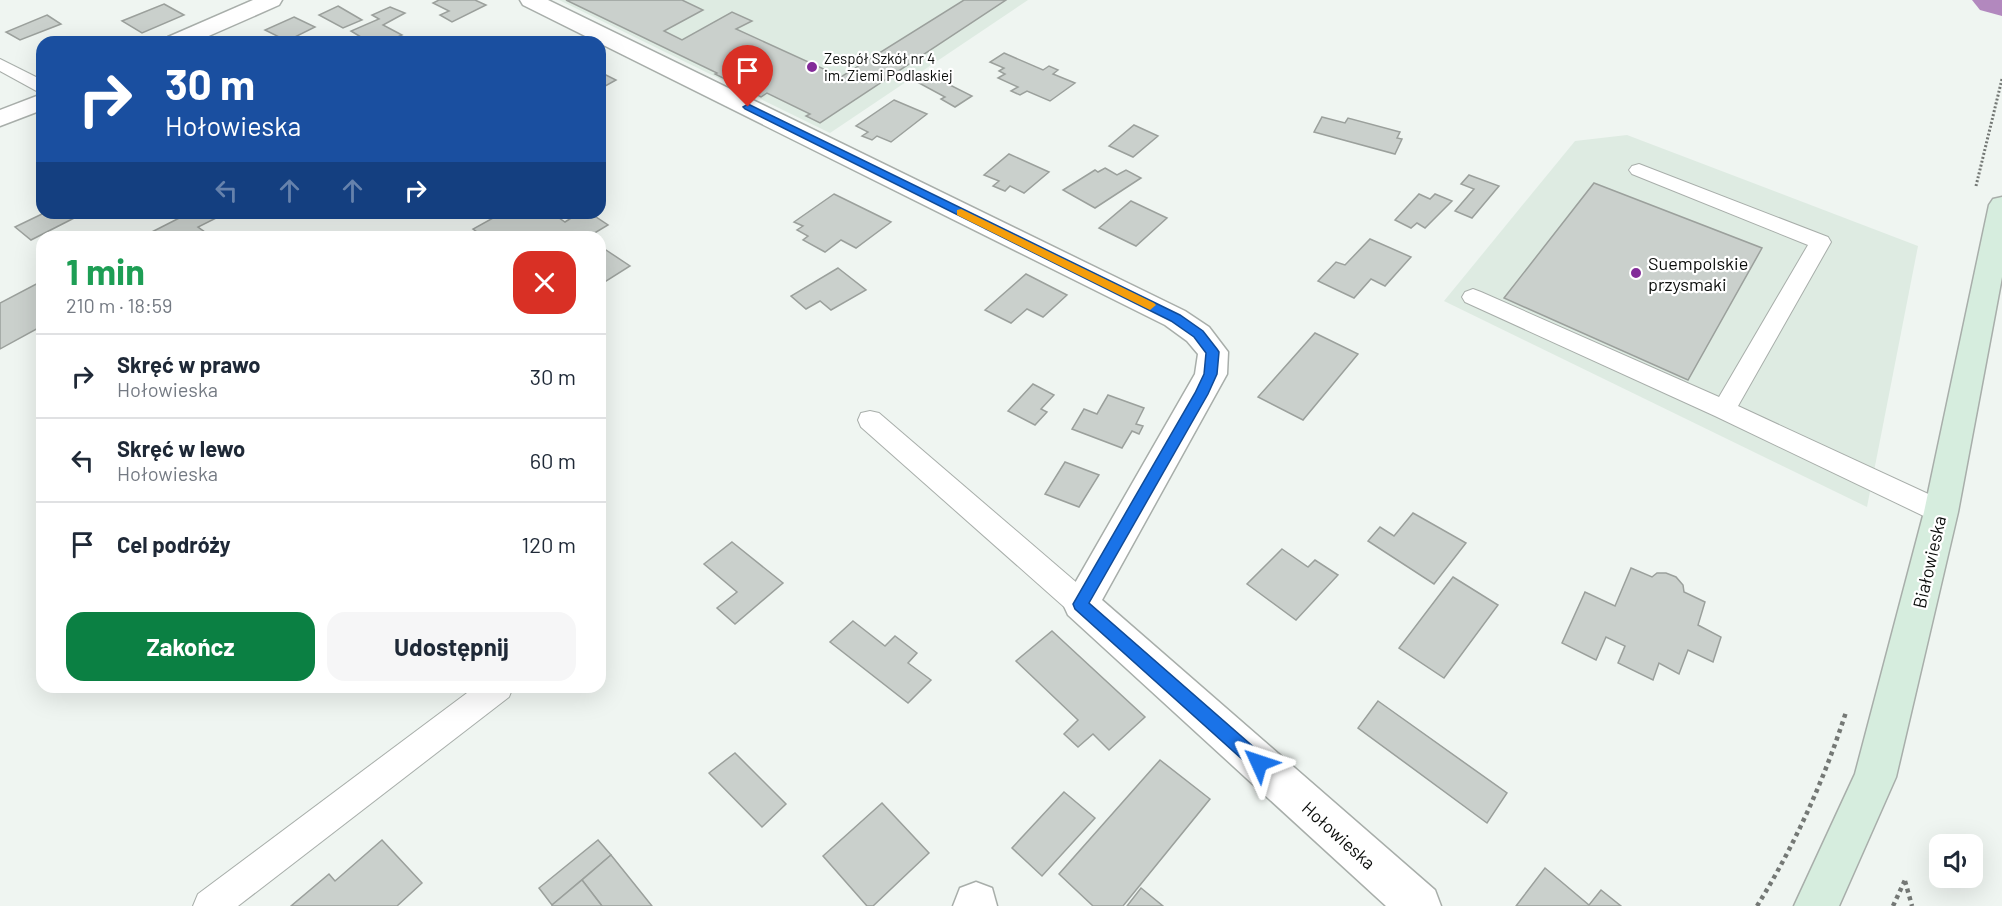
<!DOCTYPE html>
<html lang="pl">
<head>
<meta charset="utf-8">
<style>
	:root { --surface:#fff; --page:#f6f6f7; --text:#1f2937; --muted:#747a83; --line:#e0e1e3; --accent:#0b8043 }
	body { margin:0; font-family:Barlow,sans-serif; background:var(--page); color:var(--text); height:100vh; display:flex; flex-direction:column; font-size:22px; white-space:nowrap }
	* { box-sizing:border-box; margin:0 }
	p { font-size:20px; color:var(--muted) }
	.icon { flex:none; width:33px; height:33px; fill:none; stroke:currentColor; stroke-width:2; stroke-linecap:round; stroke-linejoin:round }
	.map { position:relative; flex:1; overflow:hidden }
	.panel { position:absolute; left:36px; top:231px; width:570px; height:462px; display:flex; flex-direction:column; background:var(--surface); border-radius:18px; box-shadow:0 6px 24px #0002 }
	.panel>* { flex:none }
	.banner { position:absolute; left:36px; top:36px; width:570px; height:183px; border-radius:18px; box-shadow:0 6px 24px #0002; background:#1a4fa0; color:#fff; overflow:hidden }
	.fabs { position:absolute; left:1929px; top:834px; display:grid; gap:12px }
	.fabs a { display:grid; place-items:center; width:54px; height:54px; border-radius:12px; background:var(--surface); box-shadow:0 6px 24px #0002; font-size:30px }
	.pin { position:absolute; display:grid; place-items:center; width:51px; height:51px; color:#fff; margin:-62px -26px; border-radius:50% 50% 50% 0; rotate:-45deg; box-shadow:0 0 6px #0007 }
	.pin .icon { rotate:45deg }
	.me { position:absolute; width:66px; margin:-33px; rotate:312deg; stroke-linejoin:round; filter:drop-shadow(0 0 4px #0008) }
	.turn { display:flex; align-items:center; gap:21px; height:126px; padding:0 30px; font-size:27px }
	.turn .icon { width:78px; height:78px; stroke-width:2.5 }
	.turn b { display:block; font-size:42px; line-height:51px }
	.lanes { display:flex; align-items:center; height:57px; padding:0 30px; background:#0003; justify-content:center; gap:30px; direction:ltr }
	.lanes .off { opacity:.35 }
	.round { display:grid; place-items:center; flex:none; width:63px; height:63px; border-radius:18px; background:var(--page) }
	.summary { display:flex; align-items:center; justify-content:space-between; height:102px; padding:0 30px }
	h1 { font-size:36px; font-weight:700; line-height:45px; color:#1e9e55 }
	.primary-button { display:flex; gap:12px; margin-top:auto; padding:12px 30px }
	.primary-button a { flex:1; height:69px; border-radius:18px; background:var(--accent); color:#fff; font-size:24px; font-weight:700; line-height:69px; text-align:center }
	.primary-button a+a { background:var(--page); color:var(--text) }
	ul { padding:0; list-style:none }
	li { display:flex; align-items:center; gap:18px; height:84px; padding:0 30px; border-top:2px solid var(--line) }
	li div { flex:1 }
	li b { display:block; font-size:22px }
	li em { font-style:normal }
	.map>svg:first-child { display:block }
	.built { fill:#deebe2 }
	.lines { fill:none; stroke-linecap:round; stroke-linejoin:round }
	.river { fill:#b288be; fill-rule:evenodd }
	.building { fill:#cad0cc; stroke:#9ba09c; stroke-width:1.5 }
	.lane-casing { stroke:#a8aeaa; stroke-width:2 }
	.street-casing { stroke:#a8aeaa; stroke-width:3 }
	.secondary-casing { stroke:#a8aeaa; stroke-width:3 }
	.path-far1 { stroke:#747875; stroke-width:3; stroke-dasharray:2 2; stroke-linecap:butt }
	.path { stroke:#747875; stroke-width:4.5; stroke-dasharray:4 4; stroke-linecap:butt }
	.lane { fill:#fff; fill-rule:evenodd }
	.street { fill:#fff; fill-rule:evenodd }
	.secondary { fill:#d6edde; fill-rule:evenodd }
	.route { fill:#1a73e8; stroke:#114b97; stroke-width:1.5 }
	.slow { fill:#f59e0b }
	.poi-dot { fill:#832b99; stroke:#fff; stroke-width:2 }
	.labels { text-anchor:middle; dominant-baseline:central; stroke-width:4.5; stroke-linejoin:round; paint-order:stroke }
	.far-poi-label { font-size:15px; fill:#0b0d0b; stroke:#fff; text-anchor:start }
	.poi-label { font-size:18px; fill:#0b0d0b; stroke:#fff; text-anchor:start }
	.street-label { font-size:18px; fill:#0b0d0b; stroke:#fff }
</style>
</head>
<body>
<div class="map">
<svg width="2002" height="906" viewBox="0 0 2002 906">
	<rect width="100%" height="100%" fill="#eff5f1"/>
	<!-- built -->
	<g class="built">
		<path d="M559,0H1028L830,133Z"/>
		<path d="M1627,135L1918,246L1867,507L1444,301L1575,141Z"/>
	</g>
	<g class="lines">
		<!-- river -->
		<path class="river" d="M1972,0H2002V16L1980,10Z"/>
	</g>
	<!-- building -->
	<g class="building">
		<path d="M439,0H475L486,5L452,22L440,15L449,11L433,3Z"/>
		<path d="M566,0H682L703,10L664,31L682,40L732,12L752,21L736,29L841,77L964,0H1006L820,123L806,116L810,114L767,93L761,97L715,74L717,73Z"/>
		<path d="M164,4L184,15L142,33L122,21Z"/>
		<path d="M338,6L362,20L343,28L319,15Z"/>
		<path d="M390,7L405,13L383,25L402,35L387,42H369L351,31L379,19L372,15Z"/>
		<path d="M47,15L61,24L20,40L6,32Z"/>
		<path d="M294,17L315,27L287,41L265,30Z"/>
		<path d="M1004,53L1043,70L1049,66L1058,70L1053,74L1075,83L1050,101L1027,91L1020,95L1011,91L1018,87L998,78L1005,74L999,71L1004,68L990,62Z"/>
		<path d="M600,72L616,80L600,89Z"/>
		<path d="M932,76L972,96L955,107L941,99L945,97L919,83Z"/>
		<path d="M894,100L927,114L891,142L877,136L872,140L862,136L868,132L856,126Z"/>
		<path d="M1322,117L1345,123L1348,118L1400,132L1397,138L1402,139L1395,154L1314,132Z"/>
		<path d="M1134,125L1158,136L1133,157L1109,146Z"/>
		<path d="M1009,154L1049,172L1024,193L1010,186L1005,191L993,186L999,181L984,175Z"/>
		<path d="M1105,168L1117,175L1126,170L1141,178L1095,208L1063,190L1095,170L1098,172Z"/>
		<path d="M1469,175L1499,186L1472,218L1455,211L1474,189L1461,184Z"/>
		<path d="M1594,183L1762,248L1688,380L1504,298Z"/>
		<path d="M834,194L891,222L856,248L841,240L825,252L803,240L808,236L797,230L803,226L794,222Z"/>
		<path d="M1419,194L1430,199L1435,194L1452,201L1425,228L1417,223L1411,228L1395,220Z"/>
		<path d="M1131,201L1167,218L1136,246L1099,228Z"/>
		<path d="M44,213H84L31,240L15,227Z"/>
		<path d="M189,213H216L220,216L198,227L212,237H142Z"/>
		<path d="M502,213H552L565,222L579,213H590L608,225L588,237H484L473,229Z"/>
		<path d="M1370,239L1411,257L1385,286L1371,279L1354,298L1318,281L1336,262L1345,265Z"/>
		<path d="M600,246L630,266L600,285Z"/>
		<path d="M838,268L866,290L831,310L820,301L806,309L791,296Z"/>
		<path d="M1026,274L1067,295L1043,317L1027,309L1011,323L985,310Z"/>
		<path d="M42,281V326L0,349V303Z"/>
		<path d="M1315,333L1358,354L1303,420L1258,397Z"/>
		<path d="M1033,384L1054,395L1041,409L1047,412L1035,425L1008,411Z"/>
		<path d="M1108,395L1144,408L1136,424L1143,426L1139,434L1132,431L1122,448L1072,429L1084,409L1097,414Z"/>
		<path d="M1065,462L1099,475L1079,507L1045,494Z"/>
		<path d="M1413,513L1466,543L1434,584L1368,541L1380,527L1394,536Z"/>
		<path d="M732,542L783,583L735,624L717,608L737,592L704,564Z"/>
		<path d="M1282,549L1308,567L1315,560L1338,575L1296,620L1247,584Z"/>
		<path d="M1631,568L1652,577L1657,573H1666L1676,577L1683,585L1684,592L1705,602L1698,625L1721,637L1713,662L1688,650L1679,674L1659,663L1653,680L1618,663L1625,646L1606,637L1596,660L1562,643L1585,592L1615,606Z"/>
		<path d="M1453,577L1498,605L1444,678L1399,648Z"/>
		<path d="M853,621L885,646L895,636L917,653L908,663L931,680L908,703L830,642Z"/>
		<path d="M1052,631L1145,717L1109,750L1093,734L1078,747L1064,734L1078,720L1016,661Z"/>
		<path d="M1378,701L1507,793L1487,823L1358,728Z"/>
		<path d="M735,753L786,804L762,827L709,773Z"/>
		<path d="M1160,760L1210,799L1123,906H1093L1059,874Z"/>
		<path d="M1064,792L1095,818L1042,876L1012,848Z"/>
		<path d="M882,803L929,853L873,906H867L823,856Z"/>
		<path d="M382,840L422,883L397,906H291L329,874L335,881Z"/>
		<path d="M598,840L611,855L552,905L539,888Z"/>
		<path d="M611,855L652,906H602L582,880Z"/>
		<path d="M1545,868L1589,905L1601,890L1621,906H1516Z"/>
		<path d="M582,880L602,906H553L552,905Z"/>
		<path d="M1141,888L1163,906H1127Z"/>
	</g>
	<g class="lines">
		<!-- lane casing -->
		<g class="lane-casing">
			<g id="lane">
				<path d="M0,59L42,80V94L0,71Z"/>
				<path d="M1639,164L1828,237L1831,242L1738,406L1950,504L1954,512L1950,520L1941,523L1932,520L1715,416L1465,302L1462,297L1465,292L1473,289L1481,292L1719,397L1808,245L1632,174L1629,170L1632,166Z"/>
				<path d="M870,411L879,413L1091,595L1095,604L1091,613L1081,616L1071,613L861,427L858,420L861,413Z"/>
				<path d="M475,687H513L509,697L238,906H193L198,894Z"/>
			</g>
		</g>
		<!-- street casing -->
		<g class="street-casing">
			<g id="street">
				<path d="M253,0H282L279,5L195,42H165L168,37Z"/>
				<path d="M520,0H548L1185,311L1209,327L1228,352L1227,374L1102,600L1435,890L1441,906H1386L1068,615L1063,604L1195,374L1198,354L1187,341L1165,325L523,5Z"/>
				<path d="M42,94V110L0,126V110Z"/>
				<path d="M976,882L992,888L997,906H953L960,888Z"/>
			</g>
		</g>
		<!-- secondary casing -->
		<g class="secondary-casing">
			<path id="secondary" d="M2002,197V277L1958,512L1896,777L1839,906H1794L1855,774L1924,512L1989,205L1993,199Z"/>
		</g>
		<!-- path-far1 -->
		<path class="path-far1" d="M1976,186L2002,79"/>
		<!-- path -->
		<g class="path">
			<path d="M1905,881L1912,906"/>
			<path d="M1757,906C1795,845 1824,780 1846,712"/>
			<path d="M1893,906L1905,880"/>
		</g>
		<!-- lane -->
		<use href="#lane" class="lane"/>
		<!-- street -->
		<use href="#street" class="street"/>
		<!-- secondary -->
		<use href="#secondary" class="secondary"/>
	</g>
	<!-- route -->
	<path class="route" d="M748,104L1180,315L1203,331L1217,349L1219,352L1217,374L1208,394L1089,603L1265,757L1267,763L1265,769L1259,771L1253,769L1075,609L1073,604L1195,393L1204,374L1206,353L1194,337L1171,321L745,109L743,107Z"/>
	<!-- slow -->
	<path class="slow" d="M961,209L1154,303L1156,305L1150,310L1146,308L957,215V210Z"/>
	<!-- markers -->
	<g class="poi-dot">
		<circle cx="812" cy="67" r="6"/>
		<circle cx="1636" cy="273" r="6"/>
	</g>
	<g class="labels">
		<!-- far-poi labels -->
		<g class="far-poi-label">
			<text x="824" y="58">Zespół Szkół nr 4<tspan x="824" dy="17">im. Ziemi Podlaskiej</tspan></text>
		</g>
		<!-- poi labels -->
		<g class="poi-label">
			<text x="1648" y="263">Suempolskie<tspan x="1648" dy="21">przysmaki</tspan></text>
		</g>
		<!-- street labels -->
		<g class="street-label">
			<text transform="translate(1929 562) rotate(-77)">Białowieska</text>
			<text transform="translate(1339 835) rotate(42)">Hołowieska</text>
		</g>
	</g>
</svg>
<div class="fabs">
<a><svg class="icon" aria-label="sound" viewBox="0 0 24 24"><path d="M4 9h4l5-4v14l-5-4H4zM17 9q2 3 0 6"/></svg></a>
</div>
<div class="pin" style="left:748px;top:107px;background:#d93025"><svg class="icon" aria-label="arrive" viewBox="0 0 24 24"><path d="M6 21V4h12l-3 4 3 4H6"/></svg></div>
<svg class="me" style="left:1259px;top:763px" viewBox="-20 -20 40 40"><path d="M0-17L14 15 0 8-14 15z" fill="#1a73e8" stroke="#fff" stroke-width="4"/></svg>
<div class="banner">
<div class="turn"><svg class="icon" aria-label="right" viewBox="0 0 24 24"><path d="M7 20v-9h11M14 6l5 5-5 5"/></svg><div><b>30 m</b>Hołowieska</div></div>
<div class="lanes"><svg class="icon off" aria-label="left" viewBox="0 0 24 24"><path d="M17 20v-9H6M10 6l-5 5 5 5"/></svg><svg class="icon off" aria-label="ahead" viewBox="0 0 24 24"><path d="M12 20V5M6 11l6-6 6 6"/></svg><svg class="icon off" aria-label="ahead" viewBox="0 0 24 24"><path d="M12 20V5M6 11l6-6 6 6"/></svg><svg class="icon" aria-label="right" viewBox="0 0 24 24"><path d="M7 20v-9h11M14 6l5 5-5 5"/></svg></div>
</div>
<section class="panel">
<div class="summary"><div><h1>1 min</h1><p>210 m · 18:59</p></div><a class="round" style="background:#d93025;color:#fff"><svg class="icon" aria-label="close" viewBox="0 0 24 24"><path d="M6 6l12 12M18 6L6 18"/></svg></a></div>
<ul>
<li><svg class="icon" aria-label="right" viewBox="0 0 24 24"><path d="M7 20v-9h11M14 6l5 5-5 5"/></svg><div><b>Skręć w prawo</b><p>Hołowieska</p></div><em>30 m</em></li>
<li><svg class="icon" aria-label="left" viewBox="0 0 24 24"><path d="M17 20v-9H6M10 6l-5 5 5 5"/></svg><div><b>Skręć w lewo</b><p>Hołowieska</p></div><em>60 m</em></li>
<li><svg class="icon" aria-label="arrive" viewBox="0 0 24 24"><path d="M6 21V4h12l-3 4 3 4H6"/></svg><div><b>Cel podróży</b></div><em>120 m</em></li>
</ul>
<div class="primary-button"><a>Zakończ</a><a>Udostępnij</a></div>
</section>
</div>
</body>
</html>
